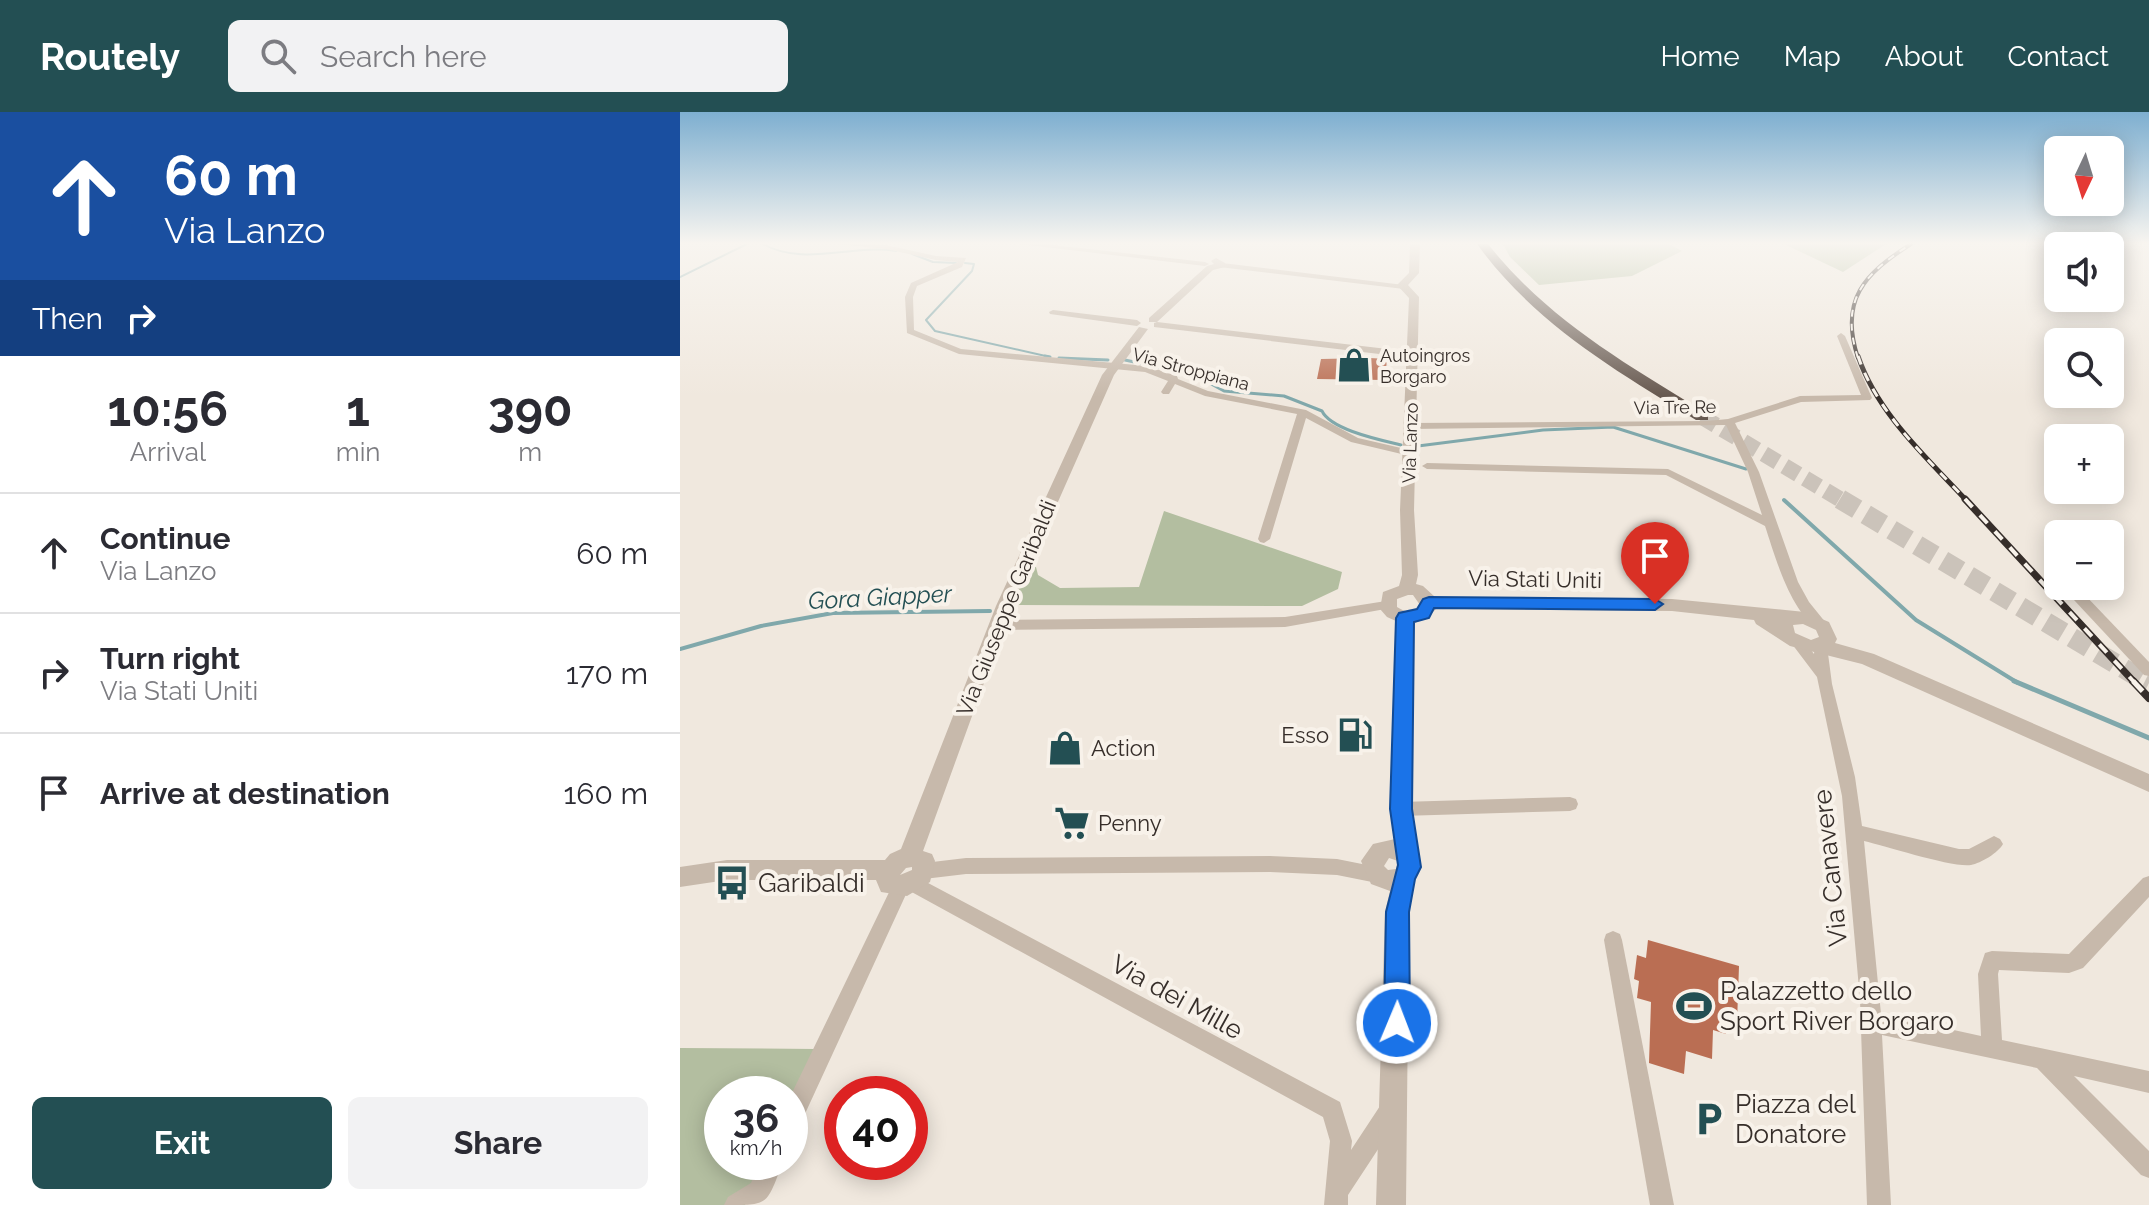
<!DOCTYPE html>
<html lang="en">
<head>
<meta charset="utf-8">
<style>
	:root { --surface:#fff; --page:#f2f2f3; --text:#2b2b33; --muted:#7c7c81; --line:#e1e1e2; --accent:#234f53 }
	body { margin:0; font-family:Raleway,sans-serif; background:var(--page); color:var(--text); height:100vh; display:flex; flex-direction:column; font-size:30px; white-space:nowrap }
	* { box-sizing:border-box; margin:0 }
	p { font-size:26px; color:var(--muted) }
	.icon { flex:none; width:44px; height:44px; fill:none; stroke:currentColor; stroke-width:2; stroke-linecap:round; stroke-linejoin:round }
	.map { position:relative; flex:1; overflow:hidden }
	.drawer { display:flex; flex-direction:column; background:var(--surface); width:680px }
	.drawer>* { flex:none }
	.guide { background:#1a4fa0; color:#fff; overflow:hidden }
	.needle { width:52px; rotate:184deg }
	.buttons { position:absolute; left:1364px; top:24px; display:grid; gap:16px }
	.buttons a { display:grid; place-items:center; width:80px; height:80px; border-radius:12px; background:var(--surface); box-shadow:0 4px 20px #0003; font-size:40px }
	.speed { position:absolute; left:24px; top:964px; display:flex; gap:16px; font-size:40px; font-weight:700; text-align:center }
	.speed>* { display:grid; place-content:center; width:104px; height:104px; border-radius:50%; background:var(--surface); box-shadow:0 4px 20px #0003; line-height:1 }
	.speed small { font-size:20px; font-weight:400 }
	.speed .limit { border:12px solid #d22; background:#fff; color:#111 }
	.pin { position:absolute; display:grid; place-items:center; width:68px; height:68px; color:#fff; margin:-82px -34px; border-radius:50% 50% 50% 0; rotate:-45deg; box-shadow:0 0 8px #0007 }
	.pin .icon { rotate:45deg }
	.me { position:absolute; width:88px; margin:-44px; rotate:1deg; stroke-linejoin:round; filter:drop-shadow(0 0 6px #0008) }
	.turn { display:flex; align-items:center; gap:28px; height:168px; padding:0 32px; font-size:36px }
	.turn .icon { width:104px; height:104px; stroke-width:2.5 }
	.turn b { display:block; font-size:56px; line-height:68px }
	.then { display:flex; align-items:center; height:76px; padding:0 32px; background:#0003; gap:16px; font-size:30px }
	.eta { display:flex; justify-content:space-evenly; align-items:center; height:136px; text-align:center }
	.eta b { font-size:48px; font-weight:700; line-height:56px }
	.button { display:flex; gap:16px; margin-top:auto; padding:16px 32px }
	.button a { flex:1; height:92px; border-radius:12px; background:var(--accent); color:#fff; font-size:32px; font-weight:700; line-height:92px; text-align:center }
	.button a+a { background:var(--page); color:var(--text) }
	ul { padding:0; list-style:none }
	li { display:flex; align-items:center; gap:24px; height:120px; padding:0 32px; border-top:2px solid var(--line) }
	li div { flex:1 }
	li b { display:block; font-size:30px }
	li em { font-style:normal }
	header { display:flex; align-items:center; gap:48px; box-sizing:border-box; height:112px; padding:0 40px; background:var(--accent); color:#fff }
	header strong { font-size:38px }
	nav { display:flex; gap:44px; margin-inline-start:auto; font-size:28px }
	.search { width:560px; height:72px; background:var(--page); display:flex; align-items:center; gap:20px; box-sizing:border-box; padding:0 28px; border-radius:12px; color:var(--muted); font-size:30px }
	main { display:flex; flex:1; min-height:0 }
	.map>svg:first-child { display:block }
	.green { fill:#b3bea0 }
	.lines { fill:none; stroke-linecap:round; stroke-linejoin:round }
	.stream-far3 { stroke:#80a8ab; stroke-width:2 }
	.stream-far2 { stroke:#80a8ab; stroke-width:3 }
	.stream-far1 { stroke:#80a8ab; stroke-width:4 }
	.stream { stroke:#80a8ab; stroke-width:5 }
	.building { fill:#ba6e53 }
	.trunk-tunnel-far2 { stroke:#cbc3ba; stroke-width:16; stroke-dasharray:16 8; stroke-linecap:butt }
	.trunk-tunnel-far1 { stroke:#cbc3ba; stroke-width:20; stroke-dasharray:20 10; stroke-linecap:butt }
	.trunk-tunnel { stroke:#cbc3ba; stroke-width:25; stroke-dasharray:25 13; stroke-linecap:butt }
	.minor { fill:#c7b9ab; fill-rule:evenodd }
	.tertiary { fill:#c7b9ab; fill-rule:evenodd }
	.trunk { fill:#66584f; fill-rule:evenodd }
	.rail-far3-casing { stroke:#362e2a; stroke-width:4 }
	.rail-far2-casing { stroke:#362e2a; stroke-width:5 }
	.rail-far1-casing { stroke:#362e2a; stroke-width:7 }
	.rail-casing { stroke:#362e2a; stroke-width:8 }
	.rail-far3 { stroke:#f8f2ea; stroke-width:2; stroke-dasharray:7; stroke-linecap:butt }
	.rail-far2 { stroke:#f8f2ea; stroke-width:3; stroke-dasharray:9; stroke-linecap:butt }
	.rail-far1 { stroke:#f8f2ea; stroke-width:4; stroke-dasharray:11; stroke-linecap:butt }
	.rail { stroke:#f8f2ea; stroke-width:5; stroke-dasharray:14; stroke-linecap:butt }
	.route { fill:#1a73e8; stroke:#114b97; stroke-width:2 }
	.labels { text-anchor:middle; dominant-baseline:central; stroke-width:8; stroke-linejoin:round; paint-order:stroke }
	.far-poi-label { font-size:18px; fill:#362e2a; stroke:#f8f2ea; text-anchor:start }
	.far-street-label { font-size:18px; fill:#362e2a; stroke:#f8f2ea }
	.street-label { font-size:22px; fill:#362e2a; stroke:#f8f2ea }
	.poi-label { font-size:22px; fill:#362e2a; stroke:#f8f2ea; text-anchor:start }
	.water-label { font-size:24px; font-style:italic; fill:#234f53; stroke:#f8f2ea }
	.near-street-label { font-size:26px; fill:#362e2a; stroke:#f8f2ea }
	.near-poi-label { font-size:26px; fill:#362e2a; stroke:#f8f2ea; text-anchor:start }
</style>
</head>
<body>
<header>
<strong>Routely</strong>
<div class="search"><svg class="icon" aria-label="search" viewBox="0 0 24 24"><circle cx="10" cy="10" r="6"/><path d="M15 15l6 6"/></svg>Search here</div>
<nav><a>Home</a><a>Map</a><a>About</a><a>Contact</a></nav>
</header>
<main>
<section class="drawer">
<div class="guide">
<div class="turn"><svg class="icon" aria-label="ahead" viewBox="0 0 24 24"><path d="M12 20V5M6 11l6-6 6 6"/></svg><div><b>60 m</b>Via Lanzo</div></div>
<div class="then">Then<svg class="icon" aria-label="right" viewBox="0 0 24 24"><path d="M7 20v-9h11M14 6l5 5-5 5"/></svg></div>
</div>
<div class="eta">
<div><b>10:56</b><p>Arrival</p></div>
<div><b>1</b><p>min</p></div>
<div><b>390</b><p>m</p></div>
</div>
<ul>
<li><svg class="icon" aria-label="ahead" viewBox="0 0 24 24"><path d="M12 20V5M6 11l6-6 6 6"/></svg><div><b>Continue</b><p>Via Lanzo</p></div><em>60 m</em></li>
<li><svg class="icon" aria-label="right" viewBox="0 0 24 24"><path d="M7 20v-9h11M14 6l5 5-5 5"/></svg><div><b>Turn right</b><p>Via Stati Uniti</p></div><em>170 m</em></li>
<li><svg class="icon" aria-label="arrive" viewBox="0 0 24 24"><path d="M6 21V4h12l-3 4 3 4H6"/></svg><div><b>Arrive at destination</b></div><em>160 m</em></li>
</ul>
<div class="button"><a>Exit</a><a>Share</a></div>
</section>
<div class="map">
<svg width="1469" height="1093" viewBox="0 0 1469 1093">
	<rect width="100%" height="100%" fill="#f0e8de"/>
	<!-- green -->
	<g class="green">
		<path d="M823,132H989L1002,139L952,164L859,173L830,145Z"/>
		<path d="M1104,132H1206L1163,160Z"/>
		<path d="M484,399L662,460L658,477L622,494L331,493L347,456L356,455L358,463L380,476L459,475Z"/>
		<path d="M0,936L135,937L110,993V982H42V1050H84L65,1093H0Z"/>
	</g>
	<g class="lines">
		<!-- stream-far3 -->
		<g class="stream-far3">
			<path d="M83,132C124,155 171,132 216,139"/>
			<path d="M232,142L253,150L276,151"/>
			<path d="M285,151L294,152L292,159L246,208L255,219L370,245"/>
			<path d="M0,165L67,132"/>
		</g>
		<!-- stream-far2 -->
		<g class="stream-far2">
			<path d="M365,244L370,245"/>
			<path d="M379,246L428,248"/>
			<path d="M445,248L515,263L544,279L604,284L642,299C651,318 701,328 721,333"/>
			<path d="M738,334L863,318L933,315L1066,357"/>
		</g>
		<!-- stream-far1 -->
		<g class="stream-far1">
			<path d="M1104,388L1236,508L1338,571"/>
			<path d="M0,537L81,514L153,501L310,499"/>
		</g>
		<!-- stream -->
		<path class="stream" d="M1334,569L1469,626"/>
	</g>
	<!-- building -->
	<g class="building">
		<path d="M690,246L707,247L705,268L637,267L641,247Z"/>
		<path d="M968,828L1059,854L1057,911L1047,908L1046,922L1033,918L1032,947L1006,939L1004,962L969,951L971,890L957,886L959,869L954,867L957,843L966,846Z"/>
	</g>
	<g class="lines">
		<!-- trunk-tunnel-far2 -->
		<path class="trunk-tunnel-far2" d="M1022,305L1163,389"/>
		<!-- trunk-tunnel-far1 -->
		<path class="trunk-tunnel-far1" d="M1160,387L1468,571"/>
		<!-- trunk-tunnel -->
		<path class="trunk-tunnel" d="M1465,569L1469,571"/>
		<!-- minor -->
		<g class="minor">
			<path d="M157,132L206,133L256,144L286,146L282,155L237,174L233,185L234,218L281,237L467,254L497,264L498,267L528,279L626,298L678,326L734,339L735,341L730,344L671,330L626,306L590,427L584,431L580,430L578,427L617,302L525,284L495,272L489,282H483L481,280L488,269L465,260L279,242L227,221L225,185L231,171L278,150L256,148L206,137Z"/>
			<path d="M339,132H364L525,150L529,152L525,154Z"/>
			<path d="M542,151L724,173L728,175L724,177L539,155L538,153Z"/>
			<path d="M373,198L457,208L461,211L457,214L370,202L369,200Z"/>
			<path d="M477,210L733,240L737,243L733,246L474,215V211Z"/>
			<path d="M1161,221L1165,224L1192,286L1190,288L1121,290L1055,311L1079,360L1118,470L1129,490L1146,511L1139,516C1111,503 1094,441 1085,414L986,363L747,357L742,354L747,351L988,357L1082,403L1068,360L1046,313L731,317L726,314L731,311L1027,309L1048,307L1120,284L1181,283L1157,224Z"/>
			<path d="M1399,481L1404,482L1469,550V564L1464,563L1394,488L1393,485L1394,482Z"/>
			<path d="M706,489L711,490L713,493L711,496L605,515L316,518L309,513L316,508L605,505Z"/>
			<path d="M1119,527L1124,529L1134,542L1135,531L1140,529L1147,534L1152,572L1175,665L1182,714L1279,737H1289L1314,724L1320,727L1323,732C1318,741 1301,751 1291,753C1273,756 1206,734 1184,729L1201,902L1301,924L1298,862L1305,841L1312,839L1389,842L1463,766L1469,764V785L1403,856L1389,861L1319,858L1318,862L1322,928L1469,959V981L1394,964L1469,1039V1066L1461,1063L1357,956L1202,923L1211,1093H1187L1180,888L1162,684L1137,565L1112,532Z"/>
			<path d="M890,685L896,687L898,692L896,697L890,699L721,704L715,702L713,697L715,692L721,690Z"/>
			<path d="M590,744L657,747L697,755L703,757L706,763L703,769L697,771L657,763L590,760L286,762L244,767L238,765L235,759L238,753L244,751L286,746Z"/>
			<path d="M233,763L660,990L672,1029L671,1038L700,994L708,991L716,994L719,1002L716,1010L668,1083V1093H644L650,1029L643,1005L228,778L118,1017L110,1020V985L214,770L220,768L225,770L227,765Z"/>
			<path d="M933,819L940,822L942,828L994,1093H970L924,828L926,822Z"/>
			<path d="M80,1050H103C86,1093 91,1093 44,1093L48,1085L71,1071Z"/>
		</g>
		<!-- tertiary -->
		<g class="tertiary">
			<path d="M730,132H740L739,161L728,173L739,185L734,398L738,463L736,472L743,474L755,485L992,487L1125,500L1149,510L1157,527L1155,531L1194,542L1469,662V680L1182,552L1110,534L1076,512L1074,508L992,499L756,497L746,507L734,511L732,697L741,755L735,767L729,800L726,1093H696L705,800L710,779L691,772L681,749L693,732L715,727L710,697L716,509L707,505L700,497L703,480L719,474L722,463L720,398L729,186L717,173L729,161ZM728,483H733L740,493C733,501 726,501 717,495V487ZM1123,512L1136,518L1139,525L1131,528L1115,521L1113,513ZM709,746L718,749L716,757L708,758L704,754Z"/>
			<path d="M536,146L545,151V155L533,158L477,210H469V206L527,154L534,152L531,149Z"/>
			<path d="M459,215L468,217L434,263L332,494L243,739L252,742L255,749L250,770L227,784L201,780L196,768H47L0,775V755L47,748H205L210,742L221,737L316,494L422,263ZM232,755V758L220,763L226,756Z"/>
		</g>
		<!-- trunk -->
		<path class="trunk" d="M797,132H808C867,207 947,253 1028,302V308H1016C935,258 854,211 797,132Z"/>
		<!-- rail-far3 casing -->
		<g class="rail-far3-casing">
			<path id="rail-far3" d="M1178,246C1159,188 1184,162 1231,132"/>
		</g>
		<!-- rail-far2 casing -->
		<g class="rail-far2-casing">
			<path id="rail-far2" d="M1178,244C1197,301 1247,346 1287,389"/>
		</g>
		<!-- rail-far1 casing -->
		<g class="rail-far1-casing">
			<path id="rail-far1" d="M1285,387L1455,571"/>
		</g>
		<!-- rail casing -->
		<g class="rail-casing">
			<path id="rail" d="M1453,569L1469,586"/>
		</g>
		<!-- rail-far3 -->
		<use href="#rail-far3" class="rail-far3"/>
		<!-- rail-far2 -->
		<use href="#rail-far2" class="rail-far2"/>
		<!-- rail-far1 -->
		<use href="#rail-far1" class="rail-far1"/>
		<!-- rail -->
		<use href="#rail" class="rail"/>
	</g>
	<!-- sky -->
	<linearGradient id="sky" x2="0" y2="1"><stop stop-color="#7eafd0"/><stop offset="0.46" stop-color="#f8f5f0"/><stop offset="1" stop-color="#f8f5f0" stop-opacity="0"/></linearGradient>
	<rect width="1469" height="285" fill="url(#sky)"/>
	<!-- route -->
	<path class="route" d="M749,485L975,487L983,492L975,498L754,496L749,506L734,510L732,697L741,755L735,767L729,800L730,911L726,920L717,924L708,920L704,911L706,800L718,753L710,697L716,506L719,501L737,497L743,487Z"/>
	<!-- icons -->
	<defs>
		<g id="shop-bare" transform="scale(2.76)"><path d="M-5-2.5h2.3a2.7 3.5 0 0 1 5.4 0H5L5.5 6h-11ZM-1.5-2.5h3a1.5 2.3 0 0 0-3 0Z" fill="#234f53" stroke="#f8f2ea" stroke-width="2.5" paint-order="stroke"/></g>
		<g id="fuel-bare" transform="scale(2.76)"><path d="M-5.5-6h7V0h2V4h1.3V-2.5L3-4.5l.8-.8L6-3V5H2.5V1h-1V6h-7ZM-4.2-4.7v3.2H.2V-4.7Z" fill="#234f53" stroke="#f8f2ea" stroke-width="2.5" paint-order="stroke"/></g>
		<g id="supermarket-bare" transform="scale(2.76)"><path d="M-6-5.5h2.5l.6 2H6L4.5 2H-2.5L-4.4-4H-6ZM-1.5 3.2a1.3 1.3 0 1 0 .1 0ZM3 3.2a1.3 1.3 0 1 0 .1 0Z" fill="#234f53" stroke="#f8f2ea" stroke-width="2.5" paint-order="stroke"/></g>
		<g id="bus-bare" transform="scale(2.76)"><path d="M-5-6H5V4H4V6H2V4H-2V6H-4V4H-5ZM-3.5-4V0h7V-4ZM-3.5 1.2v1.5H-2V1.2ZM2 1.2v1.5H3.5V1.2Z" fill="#234f53" stroke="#f8f2ea" stroke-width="2.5" paint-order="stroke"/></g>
		<g id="stadium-bare" transform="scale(2.76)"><path d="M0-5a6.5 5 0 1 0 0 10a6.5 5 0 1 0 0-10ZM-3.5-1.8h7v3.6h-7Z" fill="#234f53" stroke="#f8f2ea" stroke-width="2.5" paint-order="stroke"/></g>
		<g id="parking-bare" transform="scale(2.76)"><path d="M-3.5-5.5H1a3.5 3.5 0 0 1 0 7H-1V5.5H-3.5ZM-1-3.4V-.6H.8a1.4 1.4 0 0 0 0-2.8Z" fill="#234f53" stroke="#f8f2ea" stroke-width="2.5" paint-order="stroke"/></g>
	</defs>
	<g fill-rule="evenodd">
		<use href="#shop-bare" x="674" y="253"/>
		<use href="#fuel-bare" x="675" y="623"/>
		<use href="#shop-bare" x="385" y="636"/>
		<use href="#supermarket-bare" x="392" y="711"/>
		<use href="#bus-bare" x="52" y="771"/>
		<use href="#stadium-bare" x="1014" y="894"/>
		<use href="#parking-bare" x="1029" y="1007"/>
	</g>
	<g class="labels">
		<!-- far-poi labels -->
		<g class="far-poi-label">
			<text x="700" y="243">Autoingros<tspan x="700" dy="21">Borgaro</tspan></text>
		</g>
		<!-- far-street labels -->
		<g class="far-street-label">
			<text transform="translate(511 257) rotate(15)">Via Stroppiana</text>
			<text transform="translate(995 295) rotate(-1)">Via Tre Re</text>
			<text transform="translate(730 331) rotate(-88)">Via Lanzo</text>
		</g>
		<!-- street labels -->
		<g class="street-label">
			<text transform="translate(855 467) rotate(1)">Via Stati Uniti</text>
			<text transform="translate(326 496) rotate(-68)">Via Giuseppe Garibaldi</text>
		</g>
		<!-- poi labels -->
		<g class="poi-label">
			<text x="649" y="623" text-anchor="end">Esso</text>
			<text x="411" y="636">Action</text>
			<text x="418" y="711">Penny</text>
		</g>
		<!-- water labels -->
		<g class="water-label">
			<text transform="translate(200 485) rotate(-3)">Gora Giapper</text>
		</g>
		<!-- near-street labels -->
		<g class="near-street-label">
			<text transform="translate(1150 756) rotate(-96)">Via Canavere</text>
			<text transform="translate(497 885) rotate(29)">Via dei Mille</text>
		</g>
		<!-- near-poi labels -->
		<g class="near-poi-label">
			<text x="78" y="771">Garibaldi</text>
			<text x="1040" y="879">Palazzetto dello<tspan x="1040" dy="30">Sport River Borgaro</tspan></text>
			<text x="1055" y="992">Piazza del<tspan x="1055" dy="30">Donatore</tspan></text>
		</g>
	</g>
</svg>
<div class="buttons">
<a><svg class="needle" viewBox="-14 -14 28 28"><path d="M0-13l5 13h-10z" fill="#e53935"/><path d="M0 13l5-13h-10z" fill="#7c7c81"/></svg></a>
<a><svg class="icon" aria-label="sound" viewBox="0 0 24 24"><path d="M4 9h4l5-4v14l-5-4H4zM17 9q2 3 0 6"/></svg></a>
<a><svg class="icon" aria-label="search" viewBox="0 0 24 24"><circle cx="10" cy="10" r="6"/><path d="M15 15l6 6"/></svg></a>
<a>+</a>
<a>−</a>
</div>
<div class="speed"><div>36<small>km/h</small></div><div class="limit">40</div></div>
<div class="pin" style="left:975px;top:492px;background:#d93025"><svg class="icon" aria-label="arrive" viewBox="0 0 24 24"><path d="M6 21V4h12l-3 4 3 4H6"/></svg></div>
<svg class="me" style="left:717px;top:911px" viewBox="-20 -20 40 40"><circle r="17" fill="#1a73e8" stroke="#fff" stroke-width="3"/><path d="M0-11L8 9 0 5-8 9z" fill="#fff"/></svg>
</div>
</main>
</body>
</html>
